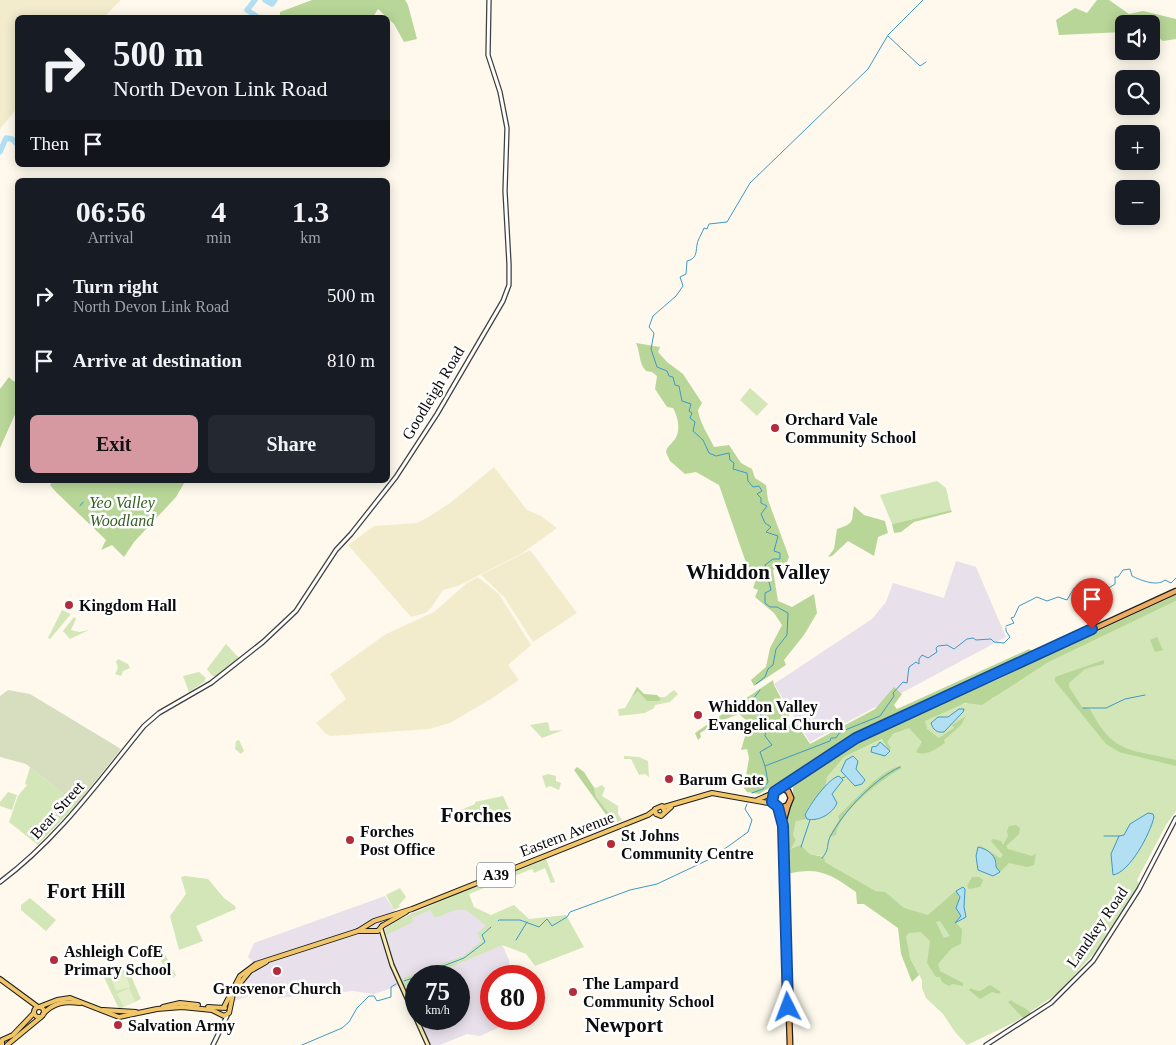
<!DOCTYPE html>
<html lang="en">
<head>
<meta charset="utf-8">
<style>
	:root { --surface:#171b24; --page:#242831; --text:#f1f3f6; --muted:#9ea1a6; --accent:#d699a2 }
	body { margin:0; font-family:Georgia,serif; background:var(--page); color:var(--text); height:100vh; display:flex; flex-direction:column; font-size:19px; white-space:nowrap }
	* { box-sizing:border-box; margin:0 }
	p { font-size:16px; color:var(--muted) }
	.icon { flex:none; width:28px; height:28px; fill:none; stroke:currentColor; stroke-width:2; stroke-linecap:round; stroke-linejoin:round }
	.map { position:relative; flex:1; overflow:hidden }
	.side { position:absolute; left:15px; top:178px; width:375px; height:305px; display:flex; flex-direction:column; background:var(--surface); border-radius:8px; box-shadow:0 2px 12px #0003 }
	.side>* { flex:none }
	.guide { position:absolute; left:15px; top:15px; width:375px; height:152px; border-radius:8px; box-shadow:0 2px 12px #0003; background:#171b24; color:var(--text); overflow:hidden }
	.tools { position:absolute; left:1115px; top:15px; display:grid; gap:10px }
	.tools a { display:grid; place-items:center; width:45px; height:45px; border-radius:8px; background:var(--surface); box-shadow:0 2px 12px #0003; font-size:25px }
	.speed { position:absolute; left:405px; top:965px; display:flex; gap:10px; font-size:25px; font-weight:700; text-align:center }
	.speed>* { display:grid; place-content:center; width:65px; height:65px; border-radius:50%; background:var(--surface); box-shadow:0 2px 12px #0003; line-height:1 }
	.speed small { font-size:12px; font-weight:400 }
	.speed .limit { border:8px solid #d22; background:#fff; color:#111 }
	.pin { position:absolute; display:grid; place-items:center; width:42px; height:42px; color:#fff; margin:-51px -21px; border-radius:50% 50% 50% 0; rotate:-45deg; box-shadow:0 0 5px #0007 }
	.pin .icon { rotate:45deg }
	.me { position:absolute; width:55px; margin:-28px; rotate:357deg; stroke-linejoin:round; filter:drop-shadow(0 0 4px #0008) }
	.turn { display:flex; align-items:center; gap:18px; height:105px; padding:0 15px; font-size:22px }
	.turn .icon { width:65px; height:65px; stroke-width:2.5 }
	.turn b { display:block; font-size:35px; line-height:42px }
	.then { display:flex; align-items:center; height:48px; padding:0 15px; background:#0003; gap:10px; font-size:19px }
	.eta { display:flex; justify-content:space-evenly; align-items:center; height:85px; text-align:center }
	.eta b { font-size:30px; font-weight:800; line-height:35px }
	.action { display:flex; gap:10px; margin-top:auto; padding:10px 15px }
	.action a { flex:1; height:58px; border-radius:8px; background:var(--accent); color:#111; font-size:20px; font-weight:800; line-height:58px; text-align:center }
	.action a+a { background:var(--page); color:var(--text) }
	ul { padding:0; list-style:none }
	li { display:flex; align-items:center; gap:15px; height:65px; padding:0 15px }
	li div { flex:1 }
	li b { display:block; font-size:19px }
	li em { font-style:normal }
	.map>svg:first-child { display:block }
	.industrial { fill:#e8e0ea; fill-rule:evenodd }
	.farmland { fill:#f2eccd }
	.green { fill:#d3e6b8 }
	.forest { fill:#b8d698; fill-rule:evenodd }
	.cemetery { fill:#d6debf }
	.pitch { fill:#e4eec9 }
	.water { fill:#b3dff2; stroke:#3e99c5 }
	.lines { fill:none; stroke-linecap:round; stroke-linejoin:round }
	.stream { stroke:#3e99c5; stroke-width:1 }
	.river { stroke:#b3dff2; stroke-width:5.5 }
	.tertiary-casing { stroke:#3f3f3f; stroke-width:5.5 }
	.secondary-casing { stroke:#2e2e2e; stroke-width:5.5 }
	.primary-casing { stroke:#1d1d1d; stroke-width:6 }
	.trunk-casing { stroke:#1d1d1d; stroke-width:7 }
	.tertiary { stroke:#fff; stroke-width:3 }
	.secondary { stroke:#faecaa; stroke-width:3 }
	.primary { stroke:#f1c669; stroke-width:4 }
	.trunk { stroke:#eeac62; stroke-width:4.5 }
	.route-casing { stroke:#114b97; stroke-width:12 }
	.route { stroke:#1a73e8; stroke-width:9 }
	.poi-dot { fill:#b42c3c; stroke:#fff; stroke-width:2 }
	.labels { text-anchor:middle; dominant-baseline:central; stroke-width:5; stroke-linejoin:round; paint-order:stroke }
	.shield { fill:#fff; stroke:#555; stroke-width:1 }
	.shield-label { font-size:15px; font-weight:bold; fill:#0c0c0c }
	.street-label { font-size:16px; fill:#0c0c0c; stroke:#fff }
	.poi-label { font-size:16px; font-weight:bold; fill:#0c0c0c; stroke:#fff; text-anchor:start }
	.park-label { font-size:16px; font-style:italic; fill:#325f20; stroke:#fff }
	.district-label { font-size:21px; font-weight:bold; fill:#0c0c0c; stroke:#fff }
</style>
</head>
<body>
<div class="map">
<svg width="1176" height="1045" viewBox="0 0 1176 1045">
	<rect width="100%" height="100%" fill="#fef9ec"/>
	<!-- industrial -->
	<g class="industrial">
		<path d="M956,561L976,567L1006,637L810,742L774,684L872,619L886,602L893,583L944,598Z"/>
		<path d="M385,896L400,920L413,912L439,906L467,909L485,920L502,944L509,960L510,976H491V1019H518L480,1036L467,1034L440,1045H430L418,1025L401,985L374,994L352,991L278,998L276,987L234,1001L239,986L253,971L252,961L248,957L254,943ZM416,976H459V1019H416Z"/>
	</g>
	<!-- farmland -->
	<g class="farmland">
		<path d="M0,0H121L104,17L18,18L17,108L0,129Z"/>
		<path d="M494,467L527,510L541,516L557,528L521,554L458,586L443,590L431,608L425,613L411,617L348,545L374,526L416,523L427,518L450,503Z"/>
		<path d="M530,550L577,613L533,642L504,597L481,575Z"/>
		<path d="M478,577L499,594L531,645L508,665L519,680L491,699L450,723L429,729L330,736L325,733L316,723L346,699L330,674L386,634L434,612L467,583Z"/>
	</g>
	<!-- green -->
	<g class="green">
		<path d="M750,388L768,404L757,416L740,400Z"/>
		<path d="M937,481L946,488L951,510L892,524L880,495Z"/>
		<path d="M1176,601V811L1166,825L1137,880L1139,884L1135,892L1098,949L1058,993L1015,1022L967,1045L955,1032L943,1014L926,998L922,988V980L910,958L906,943L885,893L876,891L825,862L822,856L810,854L801,845L793,850L791,849L796,840L793,835L796,821L825,785L827,777L844,757L957,705L992,699L1015,681L1047,663Z"/>
		<path d="M62,610L71,614L50,639L48,638Z"/>
		<path d="M74,617L76,619L71,630L79,632L89,630L70,639L63,631Z"/>
		<path d="M226,644L239,658L216,676H212L207,669Z"/>
		<path d="M118,659L128,664L130,668L123,671L121,676L115,674L118,668L116,662Z"/>
		<path d="M199,672L206,678L204,682L189,692L183,676Z"/>
		<path d="M637,687L648,698L665,697L674,690L678,694L670,702L655,705L654,708L645,713L619,716L618,709L625,708Z"/>
		<path d="M548,722L550,731L563,730L542,738L530,725Z"/>
		<path d="M236,741L239,740L244,751L241,754L235,749Z"/>
		<path d="M624,756L639,757L648,761L649,777L645,774L639,775L631,759H624Z"/>
		<path d="M30,767L77,804L38,845L9,822L18,796L27,785L25,784Z"/>
		<path d="M548,774L556,776V781L561,783L559,790L550,786L546,788L542,776Z"/>
		<path d="M602,785L605,788L602,796L618,806V814L622,820L613,824C608,810 594,801 593,786L596,788Z"/>
		<path d="M8,792L17,795L12,810L0,806V802Z"/>
		<path d="M503,796L509,809L481,820V824L478,825L477,821L468,824L461,810L475,804V802Z"/>
		<path d="M546,859L555,882L551,883L545,868L534,873L532,869L469,894L474,907L491,915L514,905L529,919L566,915L584,947L535,966L526,954L502,945L430,976H416V983L409,986L416,1003V1009L401,979L463,956L481,941L477,933L486,926C462,905 465,906 435,918L430,910L412,918L413,922L386,935L385,930L392,923L465,890Z"/>
		<path d="M185,876L208,879L224,898L235,906L236,909L196,926L203,941L179,950L170,916L186,894L181,877Z"/>
		<path d="M400,888L406,897L399,905L400,907L394,910L386,895Z"/>
		<path d="M30,898L56,920L46,931L21,910V905Z"/>
		<path d="M159,947L162,949L176,975L173,978L170,977L157,953Z"/>
		<path d="M128,969L141,999L119,1009L103,975Z"/>
	</g>
	<!-- forest -->
	<g class="forest">
		<path d="M312,0H405L408,5L417,39L404,42L394,24L378,9L373,17H280V12Z"/>
		<path d="M1097,0H1109L1129,14L1143,11L1176,19V39L1163,41L1151,32V24H1124V32L1059,35L1056,20L1075,8L1087,13Z"/>
		<path d="M636,343L660,347L658,352L667,362L683,374L702,403L698,410C700,424 708,434 714,447L729,445L741,463L752,469L755,478L766,485L768,500L789,557L787,562L773,570L778,601L792,607L814,594L817,613L804,635L784,660L786,665L754,686L751,680L766,667L770,648L782,625L774,613L755,597L758,590L753,588L756,580L751,577L719,485L696,472L685,474L670,461L666,452C667,446 671,445 675,439C681,430 678,417 673,408L667,407L655,389L657,376L652,372L646,371C638,362 641,354 636,343Z"/>
		<path d="M9,377L13,381L17,382V410L0,448V389Z"/>
		<path d="M54,480H186L176,497L134,542L124,557L112,545L101,550L106,540L56,492L50,485Z"/>
		<path d="M854,506L864,515L885,521L888,533L878,537L874,556L848,541L832,556L828,557L834,549L837,529C856,523 851,521 854,506Z"/>
		<path d="M951,510L952,512L914,522L901,532L894,533L892,524Z"/>
		<path d="M1176,595V601L1047,663L982,705L965,703L925,721L927,729L939,738L954,728L952,725L966,716L961,725L944,740L945,743C936,749 926,757 916,752L922,742L909,728L893,734L887,742L891,748L889,750L882,739L844,757L827,777L825,789L809,806L805,815L807,819L796,821L793,835L796,840L791,849L801,845L810,854L824,857L825,862L876,891L885,892L904,908L928,915L959,888L956,891C962,900 957,907 961,916L956,923L962,929L961,944L952,948L938,964L940,971L963,983V986L952,984L949,986L942,982L940,977H936L927,963L930,941L921,932L909,933L906,936L910,958L919,975L912,982L901,954L898,928L864,904H857L856,892C831,874 818,866 787,874C787,856 787,837 788,818C790,806 794,800 793,787L824,762L889,726L1001,678L1039,658ZM940,921L950,936L944,938L936,922Z"/>
		<path d="M1157,637L1163,650L1155,652L1150,640Z"/>
		<path d="M1029,649L1034,652L862,733L759,794L747,792L744,788L749,758L747,749L741,750L746,733V720L739,714L720,721L700,733L701,737L698,740L695,733L773,680L774,685L789,713V716L782,721L785,727L795,721L810,744L875,709L894,687L902,694L894,705L897,709Z"/>
		<path d="M1104,660V664L1085,669L1069,683V687L1082,707L1090,709C1113,755 1132,749 1176,760V766L1119,752L1106,744L1055,681V677Z"/>
		<path d="M637,687L644,694L657,695L661,699L659,701H647L638,691L632,697Z"/>
		<path d="M900,766L902,768C882,779 838,812 836,835L829,837L839,820L838,816C855,801 879,771 900,766Z"/>
		<path d="M577,767L584,772L593,786L596,797L609,814L607,816L574,770Z"/>
		<path d="M1016,825L1020,828L1019,834L1006,846L1008,849L1032,856L1036,853L1034,865L1027,867L1009,863L1000,872L996,867L997,862L978,844L1000,858L1003,855L991,841L993,839L1001,841L1003,845L1008,836L1007,831L1009,826Z"/>
		<path d="M972,877H979L983,880L980,887L969,889L967,886Z"/>
		<path d="M990,985L1001,992L999,994L992,992L980,999L969,990L971,988C981,994 981,990 990,985Z"/>
		<path d="M1011,1000C1018,1006 1024,1006 1031,1013L1023,1018L1008,1002Z"/>
	</g>
	<!-- cemetery -->
	<path class="cemetery" d="M8,690L30,694L121,749L77,804L26,764L0,757V696Z"/>
	<!-- pitch -->
	<g class="pitch">
		<path d="M125,972L130,987L116,991L111,977Z"/>
		<path d="M129,988L135,1001L124,1007L117,994Z"/>
	</g>
	<!-- water -->
	<g class="water">
		<path d="M959,709H964L963,712L944,732C937,733 933,730 931,723L938,717H948Z"/>
		<path d="M880,742L890,751L885,756L871,752L872,747L877,746Z"/>
		<path d="M853,756L858,761L856,769L865,780L862,784L855,786L841,771L846,760Z"/>
		<path d="M839,776L843,780L832,794L837,803C833,813 819,822 807,819L805,815C810,804 829,778 839,776Z"/>
		<path d="M1148,813L1153,814L1154,817C1150,834 1130,872 1113,875L1111,854L1119,836L1124,835L1130,824Z"/>
		<path d="M978,847C988,849 997,856 996,867L1000,872L993,876L978,870L976,856Z"/>
		<path d="M963,887L965,889L964,907L966,917L955,923L961,916L956,908L960,897L956,891Z"/>
	</g>
	<g class="lines">
		<!-- stream -->
		<g class="stream">
			<path d="M888,36L920,66L926,62"/>
			<path d="M80,506L83,502"/>
			<path d="M1006,626L1014,623L1011,618L1014,617L1019,606L1037,597L1047,601L1058,597L1067,600L1074,588H1092L1097,595H1104L1107,589L1115,584V577H1118L1123,570L1130,569L1132,576C1140,580 1157,587 1165,580L1171,583L1176,578"/>
			<path d="M756,684L765,677L768,669L773,665L776,649L787,635L788,613L777,607H770L765,603V593L771,590L765,565L773,559H780V553L774,551L778,536L766,532L771,527L765,523L761,514L767,506L761,503V498L757,494L762,491L759,486L753,487L748,481L747,473L733,469L734,463L730,460L729,453L716,456L709,453L703,440L693,431L695,422L690,418L692,413L689,411L691,404L682,401L679,386L675,385L673,377L669,376L667,371L657,367L651,349L654,333L649,327L653,316L676,296L683,286L680,277L686,274L687,261C699,258 695,249 698,241C700,236 702,233 704,228L707,229L709,224L727,222L750,183L868,69L888,35L923,0"/>
			<path d="M760,690L753,699C757,707 768,728 765,736L772,745L760,752L765,766"/>
			<path d="M1083,708H1106L1125,699L1145,695"/>
			<path d="M842,778L845,777"/>
			<path d="M752,793L763,789L768,782L765,766L830,741L831,738H836L840,732L880,716L894,696L893,693L903,682L907,683L909,667L916,662L919,664V659L922,655L928,658L937,652L936,648L938,646L947,645L954,649L967,639L973,638L976,640L991,639L994,642L1004,643L1010,637L1006,631V628"/>
			<path d="M1104,836H1119"/>
			<path d="M801,847L810,820"/>
			<path d="M822,858C830,849 826,846 830,837C843,812 874,779 900,767"/>
			<path d="M498,921L499,920H520L539,927L547,919L552,926L567,917L570,912L630,890L657,884L712,858L748,832L752,820L745,809L747,804"/>
			<path d="M516,940L527,922"/>
			<path d="M417,976L464,958L485,942L482,935L491,927"/>
			<path d="M404,981L416,977"/>
			<path d="M302,1045L342,1028L349,1022L357,1008L369,996H374L377,1001L391,997V987L396,984"/>
		</g>
		<!-- river -->
		<g class="river">
			<path d="M255,0L247,10L259,18"/>
			<path d="M265,0L272,4L275,0"/>
			<path d="M0,152L6,138L12,139L18,145"/>
		</g>
		<!-- tertiary casing -->
		<g class="tertiary-casing">
			<g id="tertiary">
				<path d="M0,882C58,839 99,781 144,726L159,713L211,683L263,642L296,611L336,550L351,534L396,477L437,414L503,301L509,285V264L505,191L507,128L500,92L488,55L489,0"/>
				<path d="M213,1045L227,1016"/>
				<path d="M986,1045L1051,1003L1093,961L1139,889L1176,818"/>
			</g>
		</g>
		<!-- secondary casing -->
		<g class="secondary-casing">
			<path id="secondary" d="M381,929L392,965L428,1045"/>
		</g>
		<!-- primary casing -->
		<g class="primary-casing">
			<g id="primary">
				<path d="M757,800L773,793"/>
				<path d="M664,807L712,793L774,804"/>
				<path d="M665,812L662,806L655,809L656,814L661,816L671,807"/>
				<path d="M382,926L406,912"/>
				<path d="M358,931H378L382,926"/>
				<path d="M0,979L38,1007"/>
				<path d="M236,988L250,971L266,962"/>
				<path d="M39,1007L57,1000L70,998L119,1017L157,1009L182,1007L212,1010L224,1016L229,1013L233,994"/>
				<path d="M163,1007L180,1003L198,1005"/>
				<path d="M208,1007L225,1008"/>
				<path d="M224,1007L240,976L256,964L358,931L374,921L412,909L648,815L655,810"/>
				<circle cx="39" cy="1012" r="5"/>
				<path d="M103,1010L136,1012"/>
				<path d="M43,1014C54,1002 65,1001 80,1003"/>
				<path d="M2,1045V1040L13,1035L34,1013"/>
				<path d="M7,1045L41,1017"/>
			</g>
		</g>
		<!-- trunk casing -->
		<g class="trunk-casing">
			<g id="trunk">
				<path d="M781,788L788,791L791,798L788,805L781,808L772,802V796L775,790L856,738L1176,591"/>
				<path d="M779,807L783,826L790,1045"/>
				<path d="M783,823L788,805"/>
			</g>
		</g>
		<!-- tertiary -->
		<use href="#tertiary" class="tertiary"/>
		<!-- secondary -->
		<use href="#secondary" class="secondary"/>
		<!-- primary -->
		<use href="#primary" class="primary"/>
		<!-- trunk -->
		<use href="#trunk" class="trunk"/>
	</g>
	<g class="lines">
		<!-- route casing -->
		<g class="route-casing">
			<path id="route" d="M788,1007L783,826L778,807L772,802L774,792L856,738L1092,629"/>
		</g>
		<!-- route -->
		<use href="#route" class="route"/>
	</g>
	<!-- markers -->
	<g class="poi-dot">
		<circle cx="775" cy="428" r="5"/>
		<circle cx="69" cy="605" r="5"/>
		<circle cx="698" cy="715" r="5"/>
		<circle cx="669" cy="779" r="5"/>
		<circle cx="350" cy="840" r="5"/>
		<circle cx="611" cy="844" r="5"/>
		<circle cx="54" cy="960" r="5"/>
		<circle cx="277" cy="971" r="5"/>
		<circle cx="573" cy="992" r="5"/>
		<circle cx="118" cy="1025" r="5"/>
	</g>
	<g class="labels">
		<!-- shield labels -->
		<rect class="shield" x="477" y="862.5" width="38" height="25" rx="4"/>
		<g class="shield-label">
			<text x="496" y="875">A39</text>
		</g>
		<!-- street labels -->
		<g class="street-label">
			<text transform="translate(433 393) rotate(-59)">Goodleigh Road</text>
			<text transform="translate(57 810) rotate(-48)">Bear Street</text>
			<text transform="translate(567 834) rotate(-21)">Eastern Avenue</text>
			<text transform="translate(1097 927) rotate(-55)">Landkey Road</text>
		</g>
		<!-- poi labels -->
		<g class="poi-label">
			<text x="785" y="419">Orchard Vale<tspan x="785" dy="18">Community School</tspan></text>
			<text x="79" y="605">Kingdom Hall</text>
			<text x="708" y="706">Whiddon Valley<tspan x="708" dy="18">Evangelical Church</tspan></text>
			<text x="679" y="779">Barum Gate</text>
			<text x="360" y="831">Forches<tspan x="360" dy="18">Post Office</tspan></text>
			<text x="621" y="835">St Johns<tspan x="621" dy="18">Community Centre</tspan></text>
			<text x="64" y="951">Ashleigh CofE<tspan x="64" dy="18">Primary School</tspan></text>
			<text x="583" y="983">The Lampard<tspan x="583" dy="18">Community School</tspan></text>
			<text x="277" y="988" text-anchor="middle">Grosvenor Church</text>
			<text x="128" y="1025">Salvation Army</text>
		</g>
		<!-- park labels -->
		<g class="park-label">
			<text x="122" y="502">Yeo Valley<tspan x="122" dy="18">Woodland</tspan></text>
		</g>
		<!-- district labels -->
		<g class="district-label">
			<text x="758" y="572">Whiddon Valley</text>
			<text x="476" y="815">Forches</text>
			<text x="86" y="891">Fort Hill</text>
			<text x="624" y="1025">Newport</text>
		</g>
	</g>
</svg>
<div class="tools">
<a><svg class="icon" aria-label="sound" viewBox="0 0 24 24"><path d="M4 9h4l5-4v14l-5-4H4zM17 9q2 3 0 6"/></svg></a>
<a><svg class="icon" aria-label="search" viewBox="0 0 24 24"><circle cx="10" cy="10" r="6"/><path d="M15 15l6 6"/></svg></a>
<a>+</a>
<a>−</a>
</div>
<div class="speed"><div>75<small>km/h</small></div><div class="limit">80</div></div>
<div class="pin" style="left:1092px;top:629px;background:#d93025"><svg class="icon" aria-label="arrive" viewBox="0 0 24 24"><path d="M6 21V4h12l-3 4 3 4H6"/></svg></div>
<svg class="me" style="left:788px;top:1007px" viewBox="-20 -20 40 40"><path d="M0-17L14 15 0 8-14 15z" fill="#1a73e8" stroke="#fff" stroke-width="4"/></svg>
<div class="guide">
<div class="turn"><svg class="icon" aria-label="right" viewBox="0 0 24 24"><path d="M7 20v-9h11M14 6l5 5-5 5"/></svg><div><b>500 m</b>North Devon Link Road</div></div>
<div class="then">Then<svg class="icon" aria-label="arrive" viewBox="0 0 24 24"><path d="M6 21V4h12l-3 4 3 4H6"/></svg></div>
</div>
<section class="side">
<div class="eta">
<div><b>06:56</b><p>Arrival</p></div>
<div><b>4</b><p>min</p></div>
<div><b>1.3</b><p>km</p></div>
</div>
<ul>
<li><svg class="icon" aria-label="right" viewBox="0 0 24 24"><path d="M7 20v-9h11M14 6l5 5-5 5"/></svg><div><b>Turn right</b><p>North Devon Link Road</p></div><em>500 m</em></li>
<li><svg class="icon" aria-label="arrive" viewBox="0 0 24 24"><path d="M6 21V4h12l-3 4 3 4H6"/></svg><div><b>Arrive at destination</b></div><em>810 m</em></li>
</ul>
<div class="action"><a>Exit</a><a>Share</a></div>
</section>
</div>
</body>
</html>
